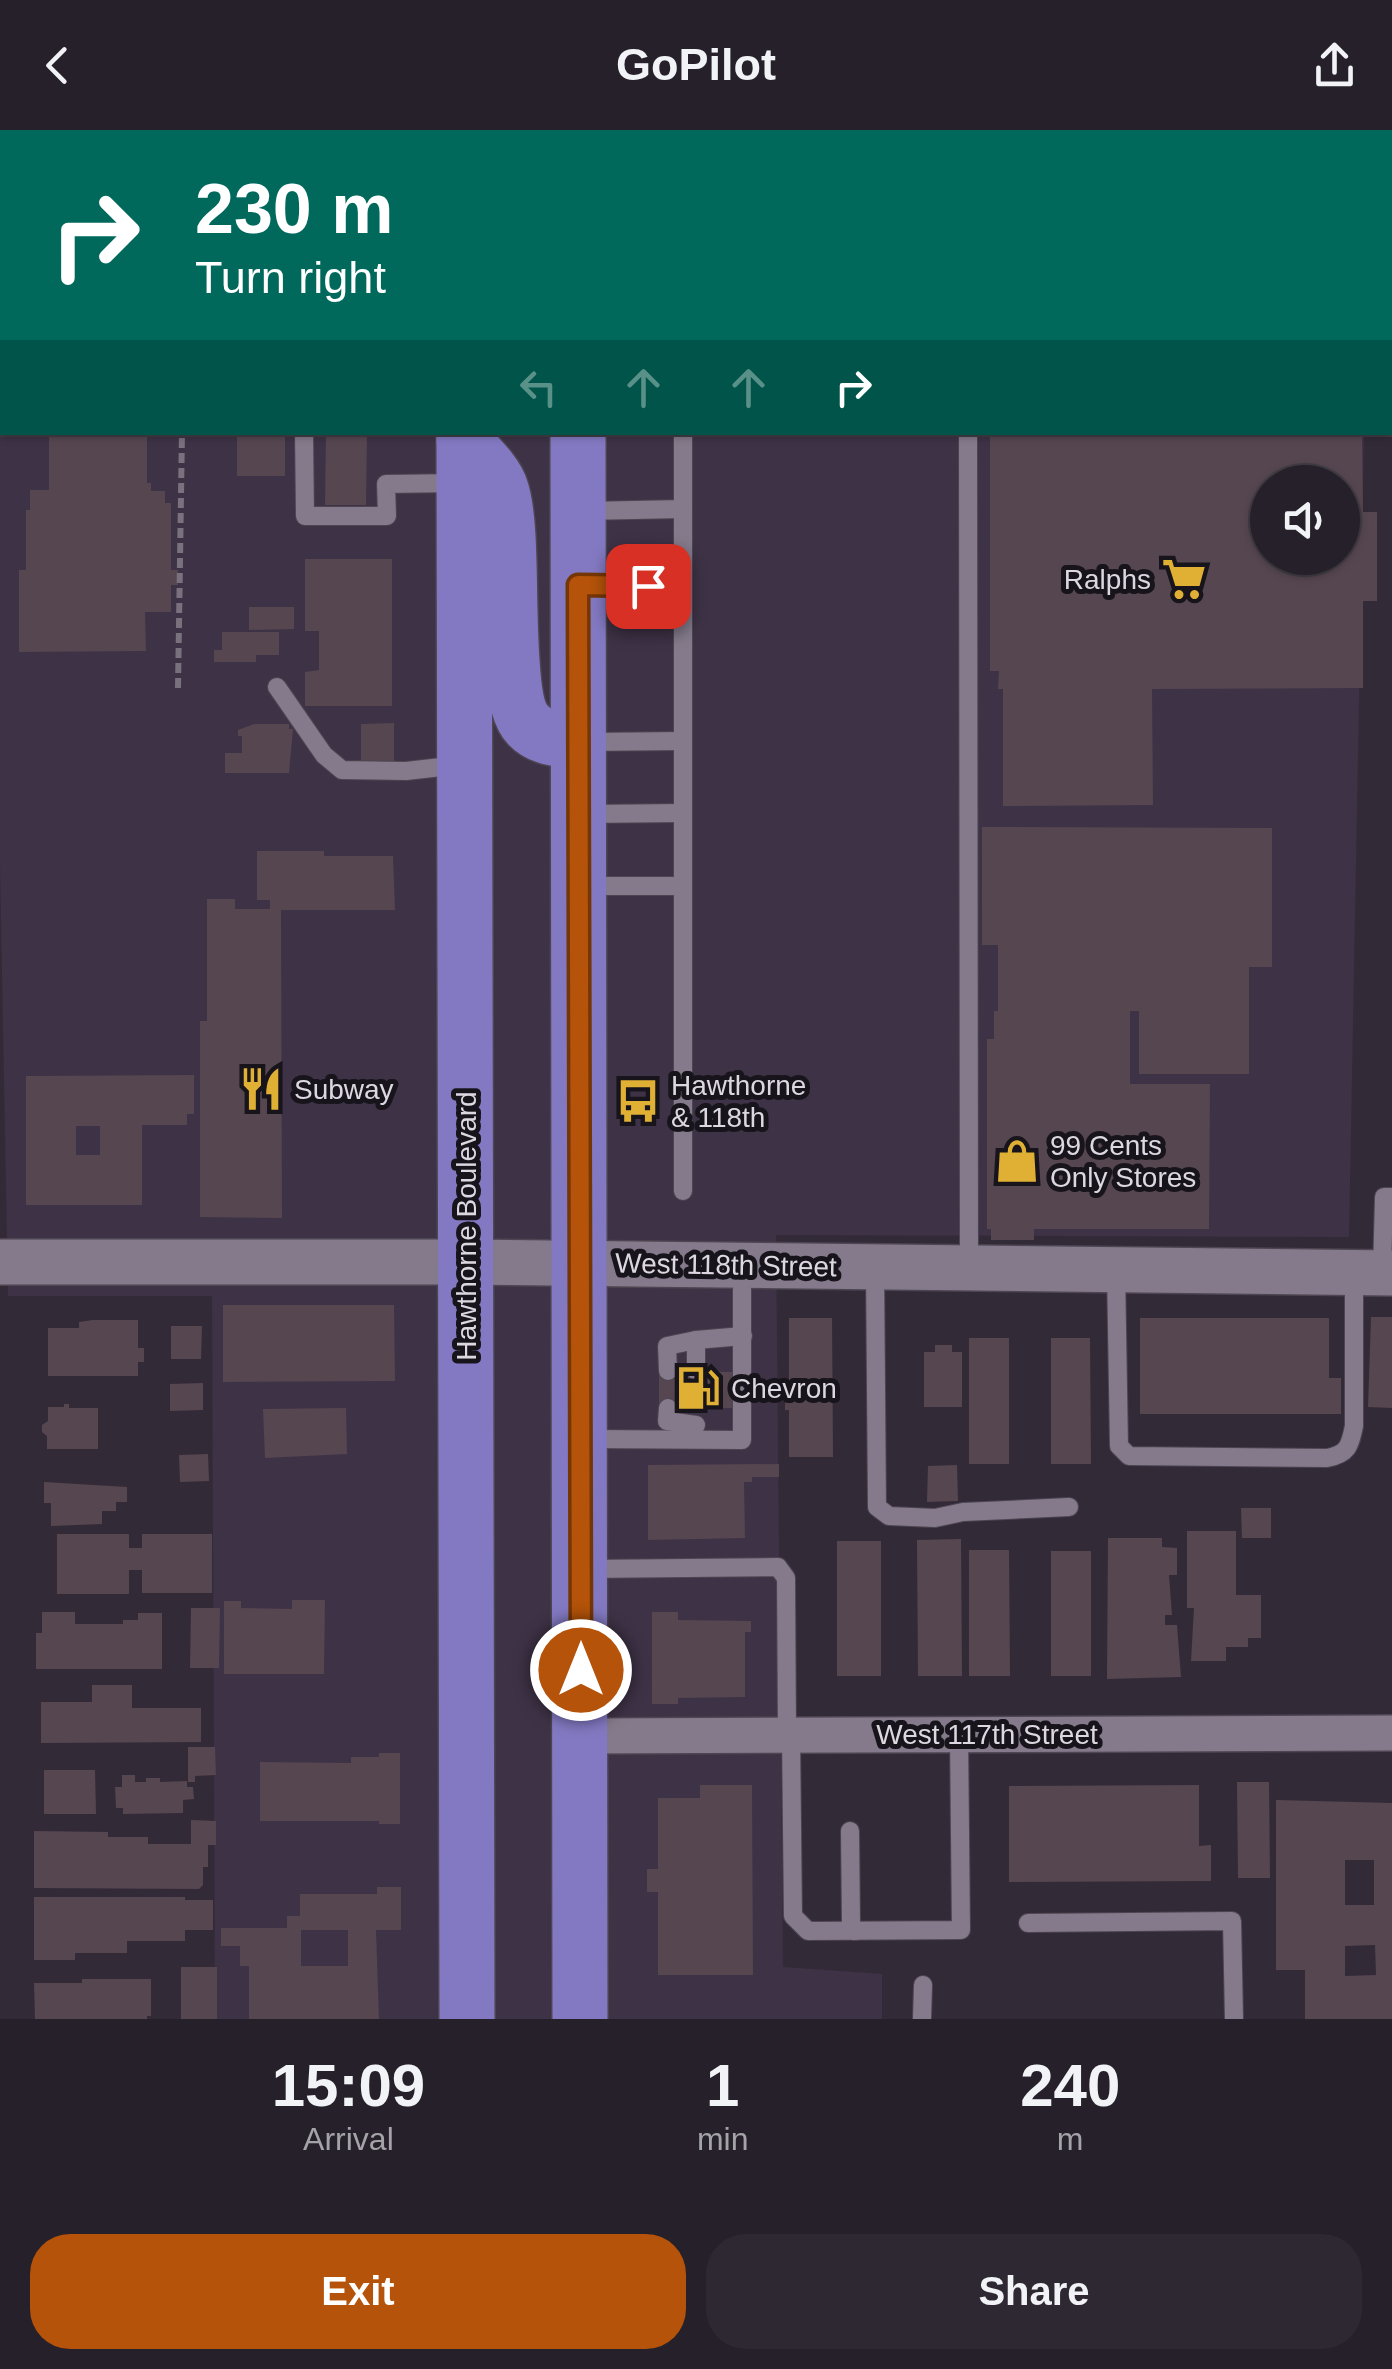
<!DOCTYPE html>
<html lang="en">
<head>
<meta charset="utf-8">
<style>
	:root { --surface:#26202a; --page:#2e2832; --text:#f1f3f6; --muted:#a4a3a8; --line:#423e47; --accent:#b45309 }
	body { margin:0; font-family:Arial,sans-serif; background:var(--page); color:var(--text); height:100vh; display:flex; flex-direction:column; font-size:38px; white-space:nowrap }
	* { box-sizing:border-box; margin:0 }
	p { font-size:32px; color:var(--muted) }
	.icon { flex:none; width:55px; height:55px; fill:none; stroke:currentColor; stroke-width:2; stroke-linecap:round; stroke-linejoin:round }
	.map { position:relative; height:1889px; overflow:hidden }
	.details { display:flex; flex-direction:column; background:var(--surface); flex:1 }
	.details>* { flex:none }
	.top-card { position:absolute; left:0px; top:0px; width:1392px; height:305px; box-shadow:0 2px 8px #0004,0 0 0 2px var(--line); background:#00695c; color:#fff; overflow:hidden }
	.fabs { position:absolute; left:1250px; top:335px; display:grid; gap:20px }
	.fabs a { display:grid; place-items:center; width:110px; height:110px; border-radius:50%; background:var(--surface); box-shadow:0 2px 8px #0004,0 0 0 2px var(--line); font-size:50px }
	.pin { position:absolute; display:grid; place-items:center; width:85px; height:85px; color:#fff; margin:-42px; border-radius:20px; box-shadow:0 5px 15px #0006 }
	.me { position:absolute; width:110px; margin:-55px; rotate:0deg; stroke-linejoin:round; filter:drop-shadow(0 0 8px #0008) }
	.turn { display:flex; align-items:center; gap:35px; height:210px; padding:0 30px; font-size:45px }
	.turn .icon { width:130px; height:130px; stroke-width:2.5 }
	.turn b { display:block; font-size:70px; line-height:85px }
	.lanes { display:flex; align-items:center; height:95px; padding:0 30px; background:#0003; justify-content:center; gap:50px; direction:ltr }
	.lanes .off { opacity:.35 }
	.eta { display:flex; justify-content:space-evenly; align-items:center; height:170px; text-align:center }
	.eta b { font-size:60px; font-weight:800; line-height:70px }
	.primary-button { display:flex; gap:20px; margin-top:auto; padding:20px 30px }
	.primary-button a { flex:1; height:115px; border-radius:40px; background:var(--accent); color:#fff; font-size:40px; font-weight:800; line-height:115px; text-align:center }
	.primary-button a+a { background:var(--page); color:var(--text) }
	header { display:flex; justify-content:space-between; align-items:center; height:130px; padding:0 30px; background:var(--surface); font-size:45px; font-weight:800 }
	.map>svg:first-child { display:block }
	.built { fill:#3e3246; fill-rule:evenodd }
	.building { fill:#564650; fill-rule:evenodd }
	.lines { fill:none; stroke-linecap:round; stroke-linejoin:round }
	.service-casing { stroke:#4d4551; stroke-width:20 }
	.minor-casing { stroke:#4d4551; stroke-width:38 }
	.tertiary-casing { stroke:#4d4551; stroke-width:48 }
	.primary-casing { stroke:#4d4551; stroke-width:58 }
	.path { stroke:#79717e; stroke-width:6; stroke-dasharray:10 5; stroke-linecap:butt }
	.service { stroke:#847a8b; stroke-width:18 }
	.minor { stroke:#847a8b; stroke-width:35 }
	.tertiary { stroke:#847a8b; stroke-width:45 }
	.primary { stroke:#8379c2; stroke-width:55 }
	.route-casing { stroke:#753606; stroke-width:25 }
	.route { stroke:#b45309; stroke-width:18 }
	.labels { text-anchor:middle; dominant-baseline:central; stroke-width:10; stroke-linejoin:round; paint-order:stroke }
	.poi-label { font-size:28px; fill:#ddd7e1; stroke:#18141b; text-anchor:start }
	.street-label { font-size:28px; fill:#ddd7e1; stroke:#18141b }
</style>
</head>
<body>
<header><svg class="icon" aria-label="back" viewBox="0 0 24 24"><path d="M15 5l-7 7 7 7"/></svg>GoPilot<svg class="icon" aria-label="share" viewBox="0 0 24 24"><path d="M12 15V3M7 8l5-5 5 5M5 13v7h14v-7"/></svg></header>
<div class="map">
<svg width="1392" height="1889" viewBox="0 0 1392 1889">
	<rect width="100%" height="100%" fill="#332a38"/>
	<!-- built -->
	<path class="built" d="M0,203L2,302L1364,303L1349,1107L776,1105L783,1837L882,1844V1889H215L212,1166H8L0,735ZM1268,352H1342V428H1268Z"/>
	<!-- building -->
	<g class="building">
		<path d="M49,302H147V353H151V361H165V373H171V440H178V455H171V482H145L146,521L19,522V440H26V380H30V360H49Z"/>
		<rect x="237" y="302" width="48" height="44"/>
		<path d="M326,302H367L366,375H325Z"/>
		<path d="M990,302H1362L1363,382H1377V471H1363V558L1152,559L1153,675L1003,676V559H998L999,541H990ZM1268,352H1342V428H1268Z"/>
		<path d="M305,429H392V576H305V542L319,540V501H305Z"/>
		<path d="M249,477H294V499L249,500Z"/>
		<path d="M222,502H279V525H256V532H214V520H222Z"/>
		<path d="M394,593V634H361V594Z"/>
		<path d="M254,594H289V599H293L289,643H225V623H242V606H238V600Z"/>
		<path d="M982,697L1272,698V837H1249V944H1139V881H1130V954H1210L1209,1099H1034V1110H991V1099H987V909H994V881H998V815H982Z"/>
		<path d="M257,721H324V726H393L395,780H281L282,1088L200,1087V891H207V769H235V779H270V770H257Z"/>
		<path d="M194,945V984H187V995H142V1075H26V946ZM76,996H100V1025H76Z"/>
		<path d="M223,1175H394L395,1251L223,1252Z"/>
		<path d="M1371,1187H1392V1278L1368,1277Z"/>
		<path d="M789,1188H832L833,1327H789V1280H785V1254H789Z"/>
		<path d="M1140,1188H1329V1248H1341V1284H1140Z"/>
		<path d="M93,1190H138V1218H144V1232H138V1246H48V1198H79V1192Z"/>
		<path d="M171,1196H202L201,1229H171Z"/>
		<rect x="969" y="1208" width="40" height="126"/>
		<path d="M1051,1208H1090L1091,1334H1051Z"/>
		<path d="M935,1215H952V1222H962V1277H924V1222H935Z"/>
		<path d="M659,1241L734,1242L733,1278H659Z"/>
		<path d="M203,1253V1280L170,1281V1254Z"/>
		<path d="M64,1274H69V1278H98V1319H47V1306L42,1302V1295L48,1291V1277H64Z"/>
		<path d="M346,1278L347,1324L265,1328L263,1279Z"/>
		<path d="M208,1324L209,1351L180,1352L179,1325Z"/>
		<path d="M779,1334V1347H752V1352H744L745,1408L648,1410V1335Z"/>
		<path d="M957,1335L958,1371L927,1372L928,1336Z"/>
		<path d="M44,1352L127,1357V1372H116V1381H102V1394L51,1396V1373H44Z"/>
		<path d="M1241,1378H1271V1408H1242Z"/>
		<path d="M1187,1401H1236V1465H1261V1508H1248V1517H1226V1531H1191L1194,1478H1187Z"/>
		<path d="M57,1404H129V1418H142V1404H212V1463H142V1440H129V1464H57Z"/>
		<path d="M1108,1408H1162V1417L1177,1418V1445H1169L1172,1485H1165V1495H1177L1181,1547L1107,1549Z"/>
		<path d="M961,1409L962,1546H918L917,1410Z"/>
		<rect x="837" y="1411" width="44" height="135"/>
		<path d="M969,1420H1009L1010,1546H969Z"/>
		<rect x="1051" y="1421" width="40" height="125"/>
		<path d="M292,1470H325L324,1544H224V1471H241V1478L292,1479Z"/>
		<path d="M191,1478H220L219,1538H190Z"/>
		<path d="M42,1482H75V1494H123V1490H138V1483H162V1539H36V1503H42Z"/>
		<path d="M652,1482H678V1490L751,1491V1502H745V1567L678,1568V1574H652Z"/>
		<path d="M92,1555H132V1578H201V1612L41,1613V1572H92Z"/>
		<path d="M188,1617H215L216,1645L195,1646V1652H188Z"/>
		<path d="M379,1623H400V1694H379V1691H260V1632L351,1633V1627H379Z"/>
		<path d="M44,1640H95L96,1684H44Z"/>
		<path d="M122,1645H135V1652H146V1648H160V1652L187,1651V1657H193L194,1669L183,1670V1683L123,1684V1678H116L115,1657H122Z"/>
		<path d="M1237,1652H1269L1270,1748H1238Z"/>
		<path d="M700,1655H752L753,1845H658V1762H647V1739H658V1668H700Z"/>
		<path d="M1199,1655V1716L1211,1715V1751L1009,1752V1656Z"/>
		<path d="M1276,1670L1392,1673V1889H1305V1840H1276ZM1345,1730H1374V1775H1345ZM1375,1815L1376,1845L1345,1846V1816Z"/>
		<path d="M191,1690L216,1691V1715H208V1737H203V1755L199,1759L34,1758V1701L108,1702V1707H148V1714H191Z"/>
		<path d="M377,1757H401V1800H376L379,1889H249V1836H240V1816H221V1798H287V1786H300V1764H377ZM301,1800H348V1836H301Z"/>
		<path d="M34,1767H185V1770H213V1800H185V1811H127V1823H75V1830H34Z"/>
		<rect x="181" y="1837" width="36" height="52"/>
		<path d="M82,1849H151V1886H147V1889H35L34,1853H82Z"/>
	</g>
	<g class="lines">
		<!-- service casing -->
		<g class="service-casing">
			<g id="service">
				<path d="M198,0V2"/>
				<path d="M1390,63H1392"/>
				<path d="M304,302L305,386H387L386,354L458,353"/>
				<path d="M683,302V1061"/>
				<path d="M968,302L969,1137"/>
				<path d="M584,381L683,379"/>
				<path d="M584,455L683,456"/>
				<path d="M277,557L324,625L342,640L406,641L459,635"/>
				<path d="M584,612L683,611"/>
				<path d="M584,684L683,683"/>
				<path d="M584,756H683"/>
				<path d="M875,1138L877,1377L889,1386L935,1388L963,1382L1069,1377"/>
				<path d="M1116,1140L1119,1316L1129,1326L1327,1328C1348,1324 1350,1316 1354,1296V1142"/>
				<path d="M1382,1142L1384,1067H1392"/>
				<path d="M696,1210L743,1206"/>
				<path d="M668,1241L667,1216L696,1210V1241"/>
				<path d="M668,1278L667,1291L696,1295"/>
				<path d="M586,1309L742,1310V1137"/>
				<path d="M584,1439L778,1437L786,1448L787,1605"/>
				<path d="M791,1605L793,1786L808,1801L961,1800L959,1605"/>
				<path d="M850,1701L851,1794L855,1801"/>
				<path d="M1028,1793L1232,1791L1234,1889"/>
				<path d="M922,1889L923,1855"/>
			</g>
		</g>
		<!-- minor casing -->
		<g class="minor-casing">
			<g id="minor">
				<path d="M0,161H2"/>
				<path d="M582,1606L1392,1603"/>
			</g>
		</g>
		<!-- tertiary casing -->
		<g class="tertiary-casing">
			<path id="tertiary" d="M0,1132H466L1392,1143"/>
		</g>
		<!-- primary casing -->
		<g class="primary-casing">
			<g id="primary">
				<path d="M463,0V2"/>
				<path d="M577,0V2"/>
				<path d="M464,302L467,1889"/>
				<path d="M578,302L580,1889"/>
				<path d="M464,310C475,324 496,342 501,359C518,408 499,566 528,595C541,609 559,609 577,612"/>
			</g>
		</g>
		<!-- path -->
		<path class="path" d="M178,558L182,302"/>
		<!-- service -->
		<use href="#service" class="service"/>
		<!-- minor -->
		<use href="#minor" class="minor"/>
		<!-- tertiary -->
		<use href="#tertiary" class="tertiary"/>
		<!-- primary -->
		<use href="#primary" class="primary"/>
	</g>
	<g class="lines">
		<!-- route casing -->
		<g class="route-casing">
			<path id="route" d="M581,1540L578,455L648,456"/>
		</g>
		<!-- route -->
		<use href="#route" class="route"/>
	</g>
	<!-- icons -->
	<defs>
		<g id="supermarket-bare" transform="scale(3.45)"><path d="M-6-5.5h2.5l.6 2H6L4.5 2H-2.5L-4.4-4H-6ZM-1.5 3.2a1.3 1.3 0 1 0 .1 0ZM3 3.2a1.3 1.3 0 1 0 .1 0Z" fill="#e0b034" stroke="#18141b" stroke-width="2.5" paint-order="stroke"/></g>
		<g id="restaurant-bare" transform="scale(3.45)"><path d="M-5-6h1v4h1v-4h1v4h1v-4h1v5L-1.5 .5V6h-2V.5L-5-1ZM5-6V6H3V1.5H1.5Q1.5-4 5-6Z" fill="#e0b034" stroke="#18141b" stroke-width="2.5" paint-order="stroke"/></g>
		<g id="bus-bare" transform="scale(3.45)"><path d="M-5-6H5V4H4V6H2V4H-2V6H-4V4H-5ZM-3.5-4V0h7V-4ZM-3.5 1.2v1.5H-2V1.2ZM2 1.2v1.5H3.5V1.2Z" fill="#e0b034" stroke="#18141b" stroke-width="2.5" paint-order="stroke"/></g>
		<g id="shop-bare" transform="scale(3.45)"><path d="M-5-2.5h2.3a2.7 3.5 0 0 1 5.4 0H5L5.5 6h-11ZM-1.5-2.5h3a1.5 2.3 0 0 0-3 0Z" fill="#e0b034" stroke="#18141b" stroke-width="2.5" paint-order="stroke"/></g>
		<g id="fuel-bare" transform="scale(3.45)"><path d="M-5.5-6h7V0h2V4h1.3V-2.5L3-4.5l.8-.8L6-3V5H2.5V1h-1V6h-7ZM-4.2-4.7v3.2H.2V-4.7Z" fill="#e0b034" stroke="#18141b" stroke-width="2.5" paint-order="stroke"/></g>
	</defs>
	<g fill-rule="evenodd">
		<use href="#supermarket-bare" x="1184" y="449"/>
		<use href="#restaurant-bare" x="261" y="959"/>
		<use href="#bus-bare" x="638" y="971"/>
		<use href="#shop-bare" x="1017" y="1031"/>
		<use href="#fuel-bare" x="698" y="1258"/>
	</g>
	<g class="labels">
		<!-- poi labels -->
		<g class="poi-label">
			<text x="1151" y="449" text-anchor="end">Ralphs</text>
			<text x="671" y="955">Hawthorne<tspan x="671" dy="32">&amp; 118th</tspan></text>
			<text x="294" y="959">Subway</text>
			<text x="1050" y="1015">99 Cents<tspan x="1050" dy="32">Only Stores</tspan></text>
			<text x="731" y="1258">Chevron</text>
		</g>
		<!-- street labels -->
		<g class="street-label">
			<text transform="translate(466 1096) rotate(-90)">Hawthorne Boulevard</text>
			<text transform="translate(726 1135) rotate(1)">West 118th Street</text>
			<text x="987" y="1604">West 117th Street</text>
		</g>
	</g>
</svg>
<div class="fabs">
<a><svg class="icon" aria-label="sound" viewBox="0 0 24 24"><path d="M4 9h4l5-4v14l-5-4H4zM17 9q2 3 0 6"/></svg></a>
</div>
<div class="pin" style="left:648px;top:456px;background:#d93025"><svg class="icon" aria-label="arrive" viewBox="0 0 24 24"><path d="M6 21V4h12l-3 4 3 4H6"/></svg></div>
<svg class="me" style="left:581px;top:1540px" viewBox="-20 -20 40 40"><circle r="17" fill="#b45309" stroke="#fff" stroke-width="3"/><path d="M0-11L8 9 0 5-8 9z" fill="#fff"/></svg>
<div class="top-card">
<div class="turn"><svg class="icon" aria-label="right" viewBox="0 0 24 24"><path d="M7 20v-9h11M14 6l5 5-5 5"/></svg><div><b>230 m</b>Turn right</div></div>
<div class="lanes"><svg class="icon off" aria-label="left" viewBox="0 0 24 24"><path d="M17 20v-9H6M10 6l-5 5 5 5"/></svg><svg class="icon off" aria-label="ahead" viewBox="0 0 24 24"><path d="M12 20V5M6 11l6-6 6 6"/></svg><svg class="icon off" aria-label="ahead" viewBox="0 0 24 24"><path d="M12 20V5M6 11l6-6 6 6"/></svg><svg class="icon" aria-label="right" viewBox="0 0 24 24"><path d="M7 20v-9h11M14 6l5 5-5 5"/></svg></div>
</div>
</div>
<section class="details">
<div class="eta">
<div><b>15:09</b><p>Arrival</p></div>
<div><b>1</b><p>min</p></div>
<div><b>240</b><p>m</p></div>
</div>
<div class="primary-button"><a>Exit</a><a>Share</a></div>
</section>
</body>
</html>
